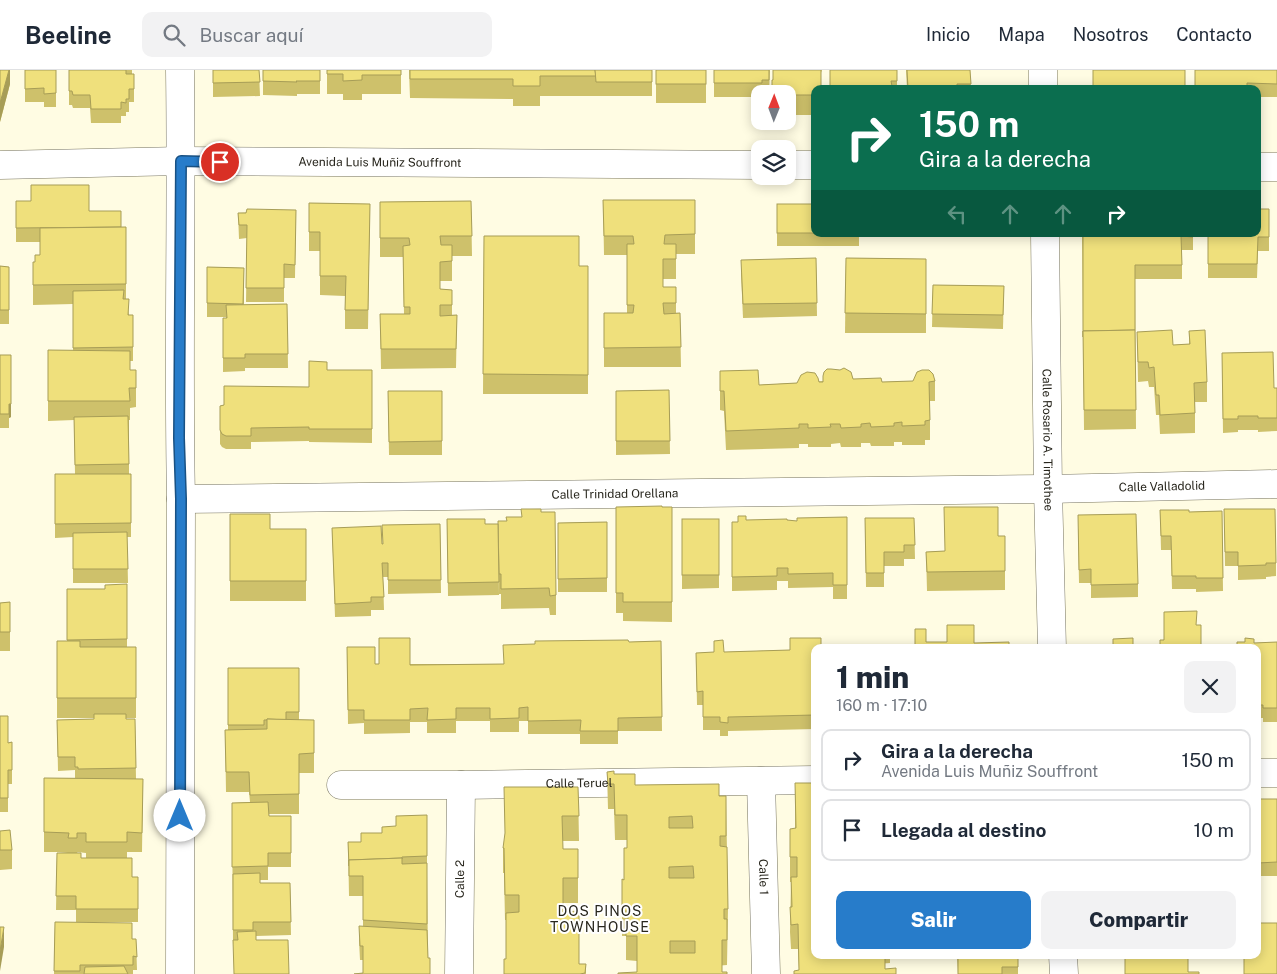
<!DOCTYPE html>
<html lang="es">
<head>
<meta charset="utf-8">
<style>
	:root { --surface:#fff; --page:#f2f2f3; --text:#1f2937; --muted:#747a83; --line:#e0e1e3; --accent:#277cca }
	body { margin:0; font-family:"Public Sans",sans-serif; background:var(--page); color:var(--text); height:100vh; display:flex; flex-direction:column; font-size:19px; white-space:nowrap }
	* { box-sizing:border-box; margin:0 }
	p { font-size:16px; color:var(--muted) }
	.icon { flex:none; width:28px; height:28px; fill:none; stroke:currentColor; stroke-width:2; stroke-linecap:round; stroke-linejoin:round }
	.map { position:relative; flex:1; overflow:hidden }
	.side { position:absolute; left:811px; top:574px; width:450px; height:315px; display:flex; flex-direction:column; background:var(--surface); border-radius:10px; box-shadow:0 2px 12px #0003 }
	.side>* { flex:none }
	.hud { position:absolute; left:811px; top:15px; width:450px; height:152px; border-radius:10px; box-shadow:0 2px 12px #0003; background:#0b6e4f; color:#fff; overflow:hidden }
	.needle { width:32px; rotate:1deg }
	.fabs { position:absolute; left:751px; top:15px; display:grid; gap:10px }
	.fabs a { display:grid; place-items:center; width:45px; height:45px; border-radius:10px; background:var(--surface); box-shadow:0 2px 12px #0003; font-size:25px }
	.pin { position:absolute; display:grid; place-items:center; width:42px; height:42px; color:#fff; margin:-21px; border:2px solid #fff; border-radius:50%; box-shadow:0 1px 5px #0007 }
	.me { position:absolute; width:55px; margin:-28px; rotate:0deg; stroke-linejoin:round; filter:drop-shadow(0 0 4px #0008) }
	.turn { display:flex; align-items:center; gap:18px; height:105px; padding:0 25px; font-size:22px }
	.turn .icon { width:65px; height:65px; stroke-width:2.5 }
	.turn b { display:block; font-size:35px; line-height:42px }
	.lanes { display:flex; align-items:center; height:48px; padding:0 25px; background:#0003; justify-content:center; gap:25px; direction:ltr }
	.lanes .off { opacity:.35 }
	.round { display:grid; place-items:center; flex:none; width:52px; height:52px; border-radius:10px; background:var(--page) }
	.summary { display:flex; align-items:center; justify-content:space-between; height:85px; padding:0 25px }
	h1 { font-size:30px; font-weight:800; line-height:38px }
	.primary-button { display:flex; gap:10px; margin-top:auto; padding:10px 25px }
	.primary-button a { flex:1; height:58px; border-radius:10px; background:var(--accent); color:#fff; font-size:20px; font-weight:800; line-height:58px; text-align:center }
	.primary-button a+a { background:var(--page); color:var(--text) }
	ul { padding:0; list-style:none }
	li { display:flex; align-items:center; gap:15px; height:62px; margin:0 10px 8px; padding:0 15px; border:2px solid var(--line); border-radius:10px }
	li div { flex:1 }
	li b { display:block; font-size:19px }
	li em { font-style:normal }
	header { display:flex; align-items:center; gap:30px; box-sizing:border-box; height:70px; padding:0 25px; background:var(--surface); border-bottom:1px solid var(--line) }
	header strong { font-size:24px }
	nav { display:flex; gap:28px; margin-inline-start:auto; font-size:18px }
	.search { width:350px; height:45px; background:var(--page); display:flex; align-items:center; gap:12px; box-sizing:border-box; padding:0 18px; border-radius:10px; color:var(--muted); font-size:19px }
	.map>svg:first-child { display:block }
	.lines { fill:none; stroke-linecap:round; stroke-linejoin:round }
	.minor-casing { stroke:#787560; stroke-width:29 }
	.minor { stroke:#fff; stroke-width:28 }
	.wall { fill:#cec16b; fill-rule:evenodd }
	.shaded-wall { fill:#a79d57 }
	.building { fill:#efe07c; stroke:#a79d57; fill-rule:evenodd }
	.route-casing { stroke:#195183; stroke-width:12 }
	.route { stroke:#277cca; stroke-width:9 }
	.labels { text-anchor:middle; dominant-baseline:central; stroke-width:4; stroke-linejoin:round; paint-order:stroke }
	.street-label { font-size:12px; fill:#29271e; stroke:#fff }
	.neighbourhood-label { font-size:14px; letter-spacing:1px; fill:#29271e; stroke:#fff }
</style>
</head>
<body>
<header>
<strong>Beeline</strong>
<div class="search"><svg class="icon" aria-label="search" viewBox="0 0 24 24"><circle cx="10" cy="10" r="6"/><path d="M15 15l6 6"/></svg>Buscar aquí</div>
<nav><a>Inicio</a><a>Mapa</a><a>Nosotros</a><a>Contacto</a></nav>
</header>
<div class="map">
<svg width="1277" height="904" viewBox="0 0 1277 904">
	<rect width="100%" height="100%" fill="#fffce3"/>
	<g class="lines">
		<!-- minor casing -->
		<g class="minor-casing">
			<g id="minor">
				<path d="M180,0C182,143 178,286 181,429L180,904"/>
				<path d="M1043,0V19"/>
				<path id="s1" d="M0,95L181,91L760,95"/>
				<path d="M788,95H815"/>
				<path d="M1258,97H1277"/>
				<path id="s2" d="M1045,164L1048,419L1052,578"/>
				<path id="s3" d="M181,429L1048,419L1277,414"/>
				<path d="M1258,703H1277"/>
				<path id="s4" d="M761,711L766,904"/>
				<path id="s5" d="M341,715H461L815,710"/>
				<path d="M1063,885L1064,904"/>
				<path id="s6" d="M459,904L461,715"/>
			</g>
		</g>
		<!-- minor -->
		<use href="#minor" class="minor"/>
	</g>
	<!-- wall -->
	<g class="wall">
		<path d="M0,0H10V14L0,52Z"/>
		<path d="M25,0H56V37H44V32H25Z"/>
		<path d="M69,0H132V4H134V32H129V42H126V46H121V53H91L90,38H73L72,35H69Z"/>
		<path d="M213,0H259L260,26L213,27Z"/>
		<path d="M263,0H320V24H297V26L263,25Z"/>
		<path d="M327,0H401V24H362V30H343V24H327Z"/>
		<path d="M409,0H652V26H540V36H513V29L410,28Z"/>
		<rect x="656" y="0" width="50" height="33"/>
		<path d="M714,0H770L769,24H760V27H714Z"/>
		<path d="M773,0H824H822L815,19V45H788V24L773,10Z"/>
		<path d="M897,0V19H830Z"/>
		<path d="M906,0H970L971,19H907Z"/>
		<path d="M1277,0V27H1258V19H1195Z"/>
		<path d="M603,130H695V184H676V209H663V217H676V243H680L681,297H604V243H627V185H604Z"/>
		<path d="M16,131L89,141L121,157H126V229L129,245H133V291H130V300H136V337L130,338V350H129V404H131V467H127L128,513H73V467L55,468V404H75L74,350L48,351V280L73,281V234L33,235V192H35L40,185V172H16Z"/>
		<path d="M471,131L472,186H452V211H440V219L452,220V245H457L456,298L381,299L380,244H404L403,187H380V132Z"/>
		<path d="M309,133L370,134L368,259H345V226L320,225V181H309Z"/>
		<path d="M777,134H815V164H859V176H777Z"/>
		<path d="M1269,139V181H1258L1257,208H1208V164Z"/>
		<path d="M296,140L295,208H284V232H246L247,168L239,169L238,143Z"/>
		<path d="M1082,164H1193V180H1182V209H1135L1136,359L1084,360Z"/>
		<path d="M484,166L579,196H588V324H483Z"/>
		<path d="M816,188L817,246L743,248L741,203Z"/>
		<path d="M846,188L926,189V263H845Z"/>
		<path d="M0,196L9,197V254H0Z"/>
		<path d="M207,197L244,198V235L287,234L288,298H245V301L223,302V248H226V247H207Z"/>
		<path d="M933,215L1004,216L1003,259L932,257Z"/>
		<path d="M1189,261L1207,312V332H1195V363L1160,364L1159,345H1156L1154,317H1149L1148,311L1138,312L1137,262L1173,275L1189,274Z"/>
		<path d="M1222,283L1274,318H1277V361L1258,362V360H1238V362L1223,363Z"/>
		<path d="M0,285L11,347L9,348V358H0Z"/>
		<path d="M327,300H372V373L309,372V371L251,372V379H226L222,377L220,374V336L309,317Z"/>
		<path d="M720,301L759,315L797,313L853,309L882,312L935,311V331H930V370H925V375H902V372H894V376H871L870,373H861V377H841L840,373L831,374V377H808V374H799V378L726,380L724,341L720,340Z"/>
		<path d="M669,320L670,384L616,385V321Z"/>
		<path d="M388,321H442V385H389Z"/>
		<path d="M616,437H672V552L623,551V543H616Z"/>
		<path d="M1224,439L1276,493V506L1266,507V509L1238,510V496H1225Z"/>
		<path d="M1160,440L1189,442L1222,441L1223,521L1196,522V519H1172L1171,480H1161Z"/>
		<path d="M541,442L556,525V545H550L549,538L501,539V524H499L498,471L506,451Z"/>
		<path d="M230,444L270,459H306V531H230Z"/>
		<path d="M847,447V529H833V517L788,518V511H777V520L732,521V452H738L746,450L797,451Z"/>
		<path d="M865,448H914L915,489H904V496H884V517H866Z"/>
		<path d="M447,449L485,454H498L499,525L448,526Z"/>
		<path d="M682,449H719V518L682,519Z"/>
		<path d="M607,452V522H558V453Z"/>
		<path d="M440,454L441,523L388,524V507H383L384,540H371V546L335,547L332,458L382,474Z"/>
		<path d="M1078,459L1138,514V527L1091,528V513H1079Z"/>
		<path d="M998,466H1005V520L927,521L926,482L945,481Z"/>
		<path d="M127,514V577H136V648H126V649H135L136,709H143L142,782H127V788L132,807H138V852H76V840H56L57,783L68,782H44V708H75V700L58,701L57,650L94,649V648H57V571H67V519H105ZM77,782L86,783V788H81Z"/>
		<path d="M10,532V581H0V533Z"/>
		<path d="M661,571L662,661H618V674H580V664H528V651H519V662H490V651H456V663H427V652H410V663L364,664V653L348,654L347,577L375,594H503L629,572Z"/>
		<path d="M1277,572V652H1263V648H1258V578L1254,573Z"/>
		<path d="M815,578V659L728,661V666H720V660H703V635H697L696,583L790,580Z"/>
		<path d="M228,598H299V650H314V703H299V744H269V746H291V797H268V810H260V813H290L291,865L256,866L233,874L232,733L250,732L249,722H226L225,660H228Z"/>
		<path d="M0,646L8,673L12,672V714H8V742H0Z"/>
		<path d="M607,702L614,704L635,715L719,726H726L728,839L727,895L637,902V891L626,890V866H622V809L624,810L627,778V770H615L614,739H608Z"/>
		<path d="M795,713L815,885H890V893L799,900L798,879H791L790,862L791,812H790V759H795Z"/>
		<path d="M578,717L579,771H562L563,779H578V833H563V842L579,894H586V904H504L506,889V850H505L504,803H503V778Z"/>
		<rect x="1258" y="729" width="19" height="77"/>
		<path d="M0,761L12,780V799L0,800Z"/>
		<path d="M382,763L427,786V800L428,888L363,903V890H360L359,870L363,856V826H349L348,772H361Z"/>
		<path d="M55,852L132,869H136L137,900H133V904H54Z"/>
		<path d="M957,885H1018V904H958Z"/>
	</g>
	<!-- shaded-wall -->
	<g class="shaded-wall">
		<path d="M9,0H10V14L0,52V33Z"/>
		<path d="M9,334H11V347L9,348V358Z"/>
		<path d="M4,857V877L0,901V881Z"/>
	</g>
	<!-- building -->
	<g class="building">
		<path d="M0,0H9L0,33Z"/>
		<path d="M25,0H56V23L44,24V18L25,19Z"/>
		<path d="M69,0H126V4H134V19H129V29H126V33L121,32V39H91L90,25H73L72,21H69Z"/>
		<path d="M213,0H259L260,12L213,13Z"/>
		<path d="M263,0H320V11H296L297,12L263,11Z"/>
		<path d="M327,0H401V5H362V10L343,11V4H327Z"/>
		<path d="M410,0H595L596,6H540V16H513V9H410Z"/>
		<path d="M595,0H652V12H596Z"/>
		<rect x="656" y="0" width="50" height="14"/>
		<path d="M714,0H769V10H762V13H714Z"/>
		<path d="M773,0H821V19H815V25H788V24H772V10H773Z"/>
		<path d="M830,0H897V11H891L892,16H867L868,19H830Z"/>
		<path d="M907,0H970L971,14H957V19H908Z"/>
		<rect x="1093" y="0" width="92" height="19"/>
		<path d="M1195,0H1277V14L1247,13V19H1195Z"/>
		<path d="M31,115H89V141H121V157L16,158V131H31Z"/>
		<path d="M603,130H695V164L665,165L664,174H676V189H663V217H676V233H663L664,244L680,243L681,277L604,278V243H633L634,235H627V174H634L633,166H604Z"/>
		<path d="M471,131L472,166H440L441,175H452V191L440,192V219L452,220V235H440V246L457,245L456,279H381L380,244H410V237H404L403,176L410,175L409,168H380V132Z"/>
		<path d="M309,133L370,134L368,240H345L346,206H320V162H309Z"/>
		<rect x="777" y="134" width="38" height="29"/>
		<path d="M247,139L296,140L295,195L284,194V218H246L247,155H239L238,143H246Z"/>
		<path d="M1258,139H1269V167H1258L1257,194H1208V164H1258Z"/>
		<path d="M126,157V214L33,215V192H35V185H40V158Z"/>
		<path d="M1083,164H1193V167L1181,166L1182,195H1135V260L1083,261V267Z"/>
		<path d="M484,166H579V196H588V305L483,304Z"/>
		<path d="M816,188L817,233L743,234L741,190Z"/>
		<path d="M846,188L926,189V244L845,243Z"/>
		<path d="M0,196L9,197V240H0Z"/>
		<path d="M207,197L244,198L243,234L207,233Z"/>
		<path d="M933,215L1004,216L1003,245L932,244Z"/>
		<path d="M124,220L123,229H129L128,245H133V277L73,278V221Z"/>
		<path d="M287,234L288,284H245V288H223V248H227L226,235Z"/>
		<path d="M1135,260L1136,340H1084L1083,261Z"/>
		<path d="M1172,260L1173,275L1190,274L1189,261L1205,260L1207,312L1194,313L1195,343L1160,345L1159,325H1156L1154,297L1149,298L1148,292H1138L1137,262Z"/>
		<path d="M48,280L130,281V300H136V318H129L130,331H48Z"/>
		<path d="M1273,282L1274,318H1277V348H1258V346H1238V349H1223L1222,283Z"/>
		<path d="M0,285H11V334H9V344H0Z"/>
		<path d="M309,291L327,292V300H372V359H309V357L251,358V366H226L222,364L220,360V336L224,335V316L309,317Z"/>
		<path d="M844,298L851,302L853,309L881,308L882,312L913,311L917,302L922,300H929L933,304L935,311L929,312L930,350L925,351V355L902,356V352L894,353V356L871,357L870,353L861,354V357L841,358L840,354H830L831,357L808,358V354H799V358L726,361L724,321H720V301L758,300L759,315L797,313L801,305L807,302L815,303L818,308L819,312H823V306L824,302L827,299H831L840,300Z"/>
		<path d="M669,320L670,371H616V321Z"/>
		<path d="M388,321H442V371L389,372Z"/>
		<path d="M128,346L129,394L75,395L74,347Z"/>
		<path d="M55,404H131V453L55,454Z"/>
		<path d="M662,436V437H672V532H623V523H616V437Z"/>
		<path d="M944,437H998V466H1005V501L927,502L926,482L945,481Z"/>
		<path d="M521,439H541V442H555L556,525L550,526L549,518L501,519V504H499L498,451H507L506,447H522Z"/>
		<path d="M1224,439H1275L1276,493H1266V495L1238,496V482H1225Z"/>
		<path d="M1160,440H1189V442L1222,441L1223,508H1196V506H1172L1171,466H1161Z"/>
		<path d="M230,444H270V459H306V511H230Z"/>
		<path d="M1136,444L1138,514L1091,515V499L1079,500L1078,445Z"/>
		<path d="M738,446H746V450L787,449V450L797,451V448L847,447V515H833V503L788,504V498H777V506L732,507V452H738Z"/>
		<path d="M865,448H914L915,475H904V482H884V503H866Z"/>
		<path d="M447,449H485V454H498L499,512L448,513Z"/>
		<rect x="682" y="449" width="37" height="56"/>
		<path d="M607,452V508L558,509V453Z"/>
		<path d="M440,454L441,510H388V493H382L384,527H371V532L335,534L332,458L381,456L382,474H383L382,455Z"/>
		<path d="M127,462L128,499H73V463Z"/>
		<path d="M127,514V569L67,570V519H105V515Z"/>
		<path d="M10,532V562H0V533Z"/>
		<path d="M1197,541L1196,555H1201V578H1160V570H1164V542Z"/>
		<path d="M947,555H974V573L1009,572V578H915V559H926V572H947Z"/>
		<path d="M379,568H410V595L504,594L503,575L535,574V571L628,570L629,572L661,571L662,647L618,648V661H580L581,650L528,651V637L519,638V648L490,649V638H456V649L427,650L428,638L410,639V650H364V640H348L347,577H375V594H379Z"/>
		<path d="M790,568H821V578H815V645L728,647V653L720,652V647H703V621L697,622L696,583L714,582V571L723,570L724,582L790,580Z"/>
		<path d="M1133,568V578H1113V569Z"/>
		<path d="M1245,568L1254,569V573L1277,572V638H1263V635H1258V578H1237V572H1245Z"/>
		<path d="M57,571H80V577H136V628H57Z"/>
		<path d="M228,598H299V642H286V650L267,649V650H264V655H228Z"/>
		<path d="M94,644H126V649H135L136,698L78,699V697H75V687H58L57,650L94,649Z"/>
		<path d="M0,646H8V673L12,672V700H8V728H0Z"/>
		<path d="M267,649L314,650V683L299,684V724L250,725L249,702H226L225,660L267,659Z"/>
		<path d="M614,701V704H635V715L719,714V726H726V766H720V776L727,777L728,839H724V849H727V870H722V902H727V904H618V903L637,902V866H626V857H628V841H622V809L624,810V778H627V745H615L614,714H608L607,702ZM692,746L693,758H669V747ZM693,796L694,808H669V797ZM670,871H695V883H670Z"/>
		<path d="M44,708L143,709L142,763L127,762V772H86V763H77V768H68L69,763L44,762Z"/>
		<path d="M795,713H815V885H885V899L896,898V904H794V901L799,900L798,854L791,855L790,837H792L791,807H797V787H790V759L796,758Z"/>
		<path d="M504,717H578L579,746H562L563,779H578V808H563V842L579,841V894H586L585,903L580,904H504V889H506V843L519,842V825H505L504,778H503L505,763Z"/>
		<path d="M1258,729H1277V792L1258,793Z"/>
		<path d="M268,732L269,746H291V783H268V796L232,797V733Z"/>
		<path d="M427,745V786L402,787V789V788L349,790V796L348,772H361V763H382V757L396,756V746Z"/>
		<path d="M10,760L12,780H0V761Z"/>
		<path d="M57,783H81V788H132V807H138V839H76V826H56Z"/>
		<path d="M402,788V794L427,793V854L363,850V806H349V790Z"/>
		<path d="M260,803V813H290L291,852H253V860H233V804Z"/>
		<path d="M55,852L132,853V869H136L137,887L133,886V895H80V901H54Z"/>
		<path d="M1258,853H1277V904H1244V886H1246V885H1258Z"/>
		<path d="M359,856L427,860L428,888H430V904H354L363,903V876H360Z"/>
		<path d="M0,857H4L0,881Z"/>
		<path d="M256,861V870H288L289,904H234L233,870H238L237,862Z"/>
		<path d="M958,885H1018V897H1002V904H958Z"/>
		<path d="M1125,885H1148V887L1156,886V885H1188V902H1199V904H1125Z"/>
		<path d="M124,896L128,904H84L85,897Z"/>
	</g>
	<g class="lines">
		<!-- route casing -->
		<g class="route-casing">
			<path id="route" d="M180,746L181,429L179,368L181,91L220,92"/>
		</g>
		<!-- route -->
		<use href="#route" class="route"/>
	</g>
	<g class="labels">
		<!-- street labels -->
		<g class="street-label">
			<text stroke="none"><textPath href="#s1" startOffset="380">Avenida Luis Muñiz Souffront</textPath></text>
			<text stroke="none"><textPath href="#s2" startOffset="206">Calle Rosario A. Timothee</textPath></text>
			<text stroke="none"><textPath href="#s3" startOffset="981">Calle Valladolid</textPath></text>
			<text stroke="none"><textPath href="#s3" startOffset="434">Calle Trinidad Orellana</textPath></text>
			<text stroke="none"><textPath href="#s5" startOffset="238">Calle Teruel</textPath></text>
			<text stroke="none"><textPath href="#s4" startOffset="96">Calle 1</textPath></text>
			<text stroke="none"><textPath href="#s6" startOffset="95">Calle 2</textPath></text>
		</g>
		<!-- neighbourhood labels -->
		<g class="neighbourhood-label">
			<text x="600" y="841">DOS PINOS<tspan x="600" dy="16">TOWNHOUSE</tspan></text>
		</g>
	</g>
</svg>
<div class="fabs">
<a><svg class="needle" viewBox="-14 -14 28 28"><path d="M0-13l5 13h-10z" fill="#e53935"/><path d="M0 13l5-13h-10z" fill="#747a83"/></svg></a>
<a><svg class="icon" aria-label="layers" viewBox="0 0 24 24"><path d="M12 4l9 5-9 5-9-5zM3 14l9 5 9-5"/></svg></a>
</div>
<div class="pin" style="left:220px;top:92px;background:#d93025"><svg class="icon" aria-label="arrive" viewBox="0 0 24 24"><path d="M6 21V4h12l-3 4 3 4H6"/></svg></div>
<svg class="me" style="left:180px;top:746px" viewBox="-20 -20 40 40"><circle r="19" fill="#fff"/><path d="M0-13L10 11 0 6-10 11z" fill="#277cca"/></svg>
<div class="hud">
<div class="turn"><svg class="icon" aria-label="right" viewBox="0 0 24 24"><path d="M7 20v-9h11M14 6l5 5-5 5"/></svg><div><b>150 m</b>Gira a la derecha</div></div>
<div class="lanes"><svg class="icon off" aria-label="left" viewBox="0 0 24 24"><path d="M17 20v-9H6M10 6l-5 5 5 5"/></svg><svg class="icon off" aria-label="ahead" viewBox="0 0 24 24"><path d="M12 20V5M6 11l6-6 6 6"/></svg><svg class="icon off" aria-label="ahead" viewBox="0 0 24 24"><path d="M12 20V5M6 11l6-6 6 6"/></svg><svg class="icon" aria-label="right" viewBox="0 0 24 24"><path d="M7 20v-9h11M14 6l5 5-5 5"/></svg></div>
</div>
<section class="side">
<div class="summary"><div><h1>1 min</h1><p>160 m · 17:10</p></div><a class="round"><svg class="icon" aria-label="close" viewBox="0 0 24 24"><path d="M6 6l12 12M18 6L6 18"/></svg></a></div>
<ul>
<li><svg class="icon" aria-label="right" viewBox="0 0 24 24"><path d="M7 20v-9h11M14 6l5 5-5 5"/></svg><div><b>Gira a la derecha</b><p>Avenida Luis Muñiz Souffront</p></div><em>150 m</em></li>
<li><svg class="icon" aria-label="arrive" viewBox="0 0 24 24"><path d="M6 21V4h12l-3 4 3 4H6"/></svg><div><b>Llegada al destino</b></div><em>10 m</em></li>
</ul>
<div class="primary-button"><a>Salir</a><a>Compartir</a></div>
</section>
</div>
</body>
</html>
